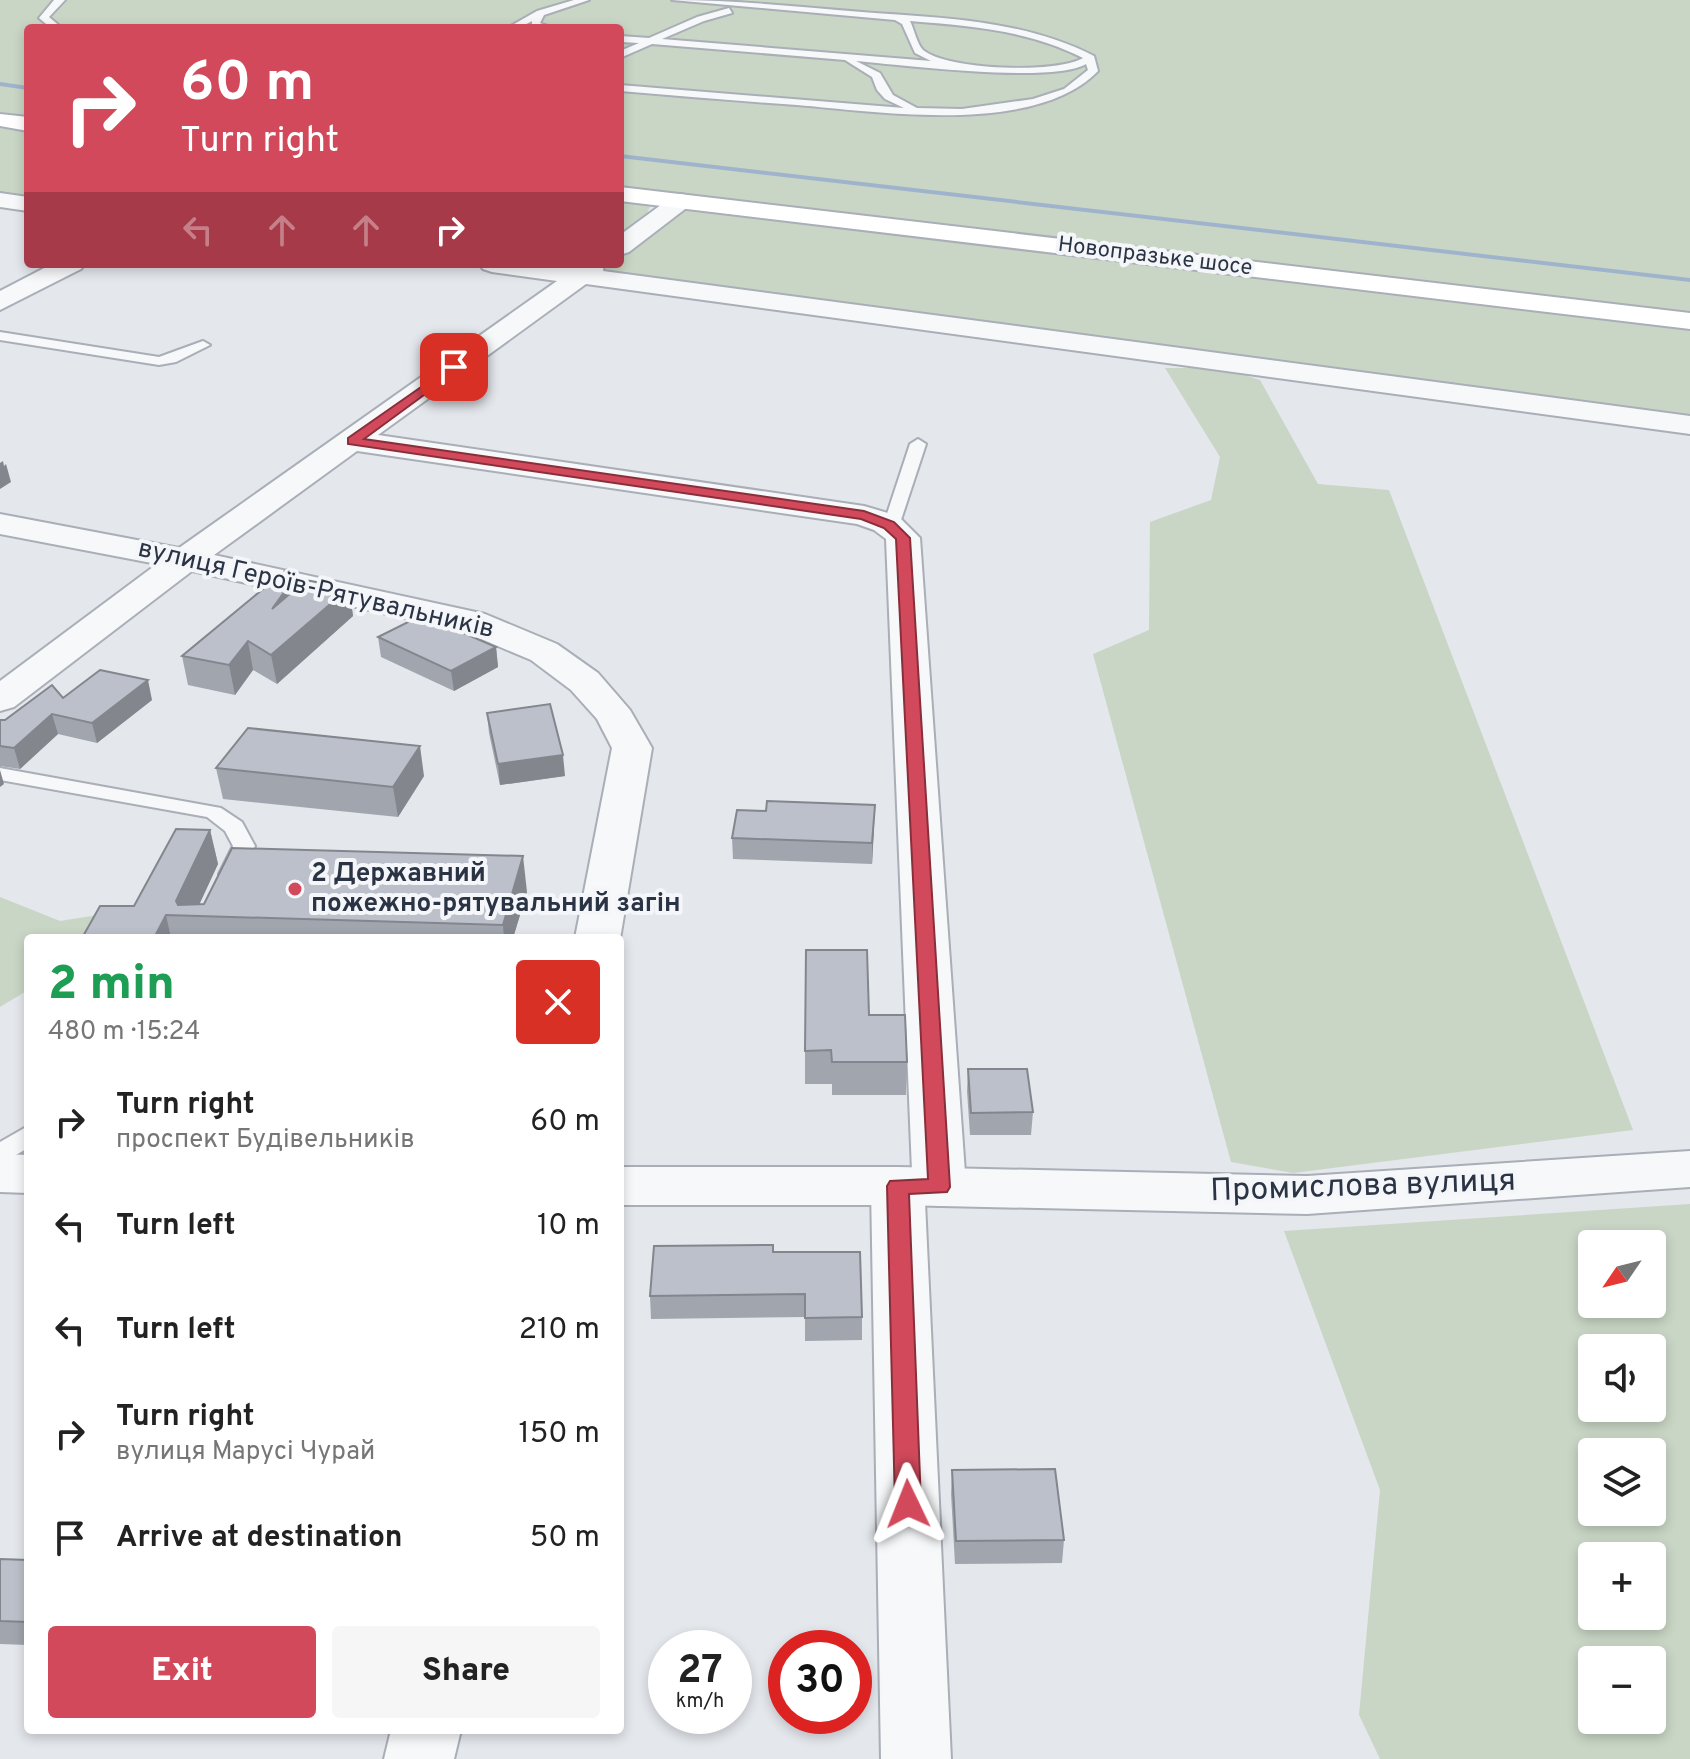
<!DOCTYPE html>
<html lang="en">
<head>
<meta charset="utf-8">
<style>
	:root { --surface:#fff; --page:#f6f6f6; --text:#222; --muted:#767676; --accent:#d1495b }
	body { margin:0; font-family:Overpass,sans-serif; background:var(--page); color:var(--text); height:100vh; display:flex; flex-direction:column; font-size:30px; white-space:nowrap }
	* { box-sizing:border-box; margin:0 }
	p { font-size:26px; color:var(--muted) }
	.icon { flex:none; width:44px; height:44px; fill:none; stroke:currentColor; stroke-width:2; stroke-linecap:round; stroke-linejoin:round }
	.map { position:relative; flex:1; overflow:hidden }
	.panel { position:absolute; left:24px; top:934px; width:600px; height:800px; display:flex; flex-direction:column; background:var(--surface); border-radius:8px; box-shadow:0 4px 12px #0003 }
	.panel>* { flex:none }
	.top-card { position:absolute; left:24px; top:24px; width:600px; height:244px; border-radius:8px; box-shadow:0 4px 12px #0003; background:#d1495b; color:#fff; overflow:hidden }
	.needle { width:52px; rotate:235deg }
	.fabs { position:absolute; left:1578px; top:1230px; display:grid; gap:16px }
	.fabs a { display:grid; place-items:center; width:88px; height:88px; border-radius:8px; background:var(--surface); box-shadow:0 4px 12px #0003; font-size:40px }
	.speed { position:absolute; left:648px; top:1630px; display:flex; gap:16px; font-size:40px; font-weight:700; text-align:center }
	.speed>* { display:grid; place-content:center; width:104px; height:104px; border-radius:50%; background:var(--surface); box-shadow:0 4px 12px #0003; line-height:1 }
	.speed small { font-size:20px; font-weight:400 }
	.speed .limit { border:12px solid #d22; background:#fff; color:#111 }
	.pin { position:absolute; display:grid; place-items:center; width:68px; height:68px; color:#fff; margin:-34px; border-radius:16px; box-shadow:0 4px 12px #0006 }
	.me { position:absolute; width:88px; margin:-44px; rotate:358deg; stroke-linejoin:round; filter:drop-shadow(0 0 6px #0008) }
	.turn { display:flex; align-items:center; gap:28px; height:168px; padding:0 24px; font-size:36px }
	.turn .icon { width:104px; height:104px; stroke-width:2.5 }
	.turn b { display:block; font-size:56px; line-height:68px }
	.lanes { display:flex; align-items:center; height:76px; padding:0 24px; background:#0003; justify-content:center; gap:40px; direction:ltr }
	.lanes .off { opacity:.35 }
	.round { display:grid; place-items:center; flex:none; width:84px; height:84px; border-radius:8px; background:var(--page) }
	.headline { display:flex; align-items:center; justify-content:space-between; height:136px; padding:0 24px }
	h1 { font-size:48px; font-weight:800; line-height:60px; color:#1e9e55 }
	.button { display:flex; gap:16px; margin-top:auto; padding:16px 24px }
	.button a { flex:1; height:92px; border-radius:8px; background:var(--accent); color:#fff; font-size:32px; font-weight:800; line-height:92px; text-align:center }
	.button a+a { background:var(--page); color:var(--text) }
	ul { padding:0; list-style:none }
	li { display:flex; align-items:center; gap:24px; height:104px; padding:0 24px }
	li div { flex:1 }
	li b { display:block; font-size:30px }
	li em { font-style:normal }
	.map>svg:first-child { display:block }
	.green { fill:#c9d6c5; fill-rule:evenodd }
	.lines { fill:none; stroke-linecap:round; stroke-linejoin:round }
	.stream { fill:#9fb4cc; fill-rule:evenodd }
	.service-casing { stroke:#a9aeb7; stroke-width:4 }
	.minor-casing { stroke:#a9aeb7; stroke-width:4 }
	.tertiary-casing { stroke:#a9aeb7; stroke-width:4 }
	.secondary-casing { stroke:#a9aeb7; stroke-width:4 }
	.service { fill:#f7f8fa; fill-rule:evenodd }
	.minor { fill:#f7f8fa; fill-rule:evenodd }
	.tertiary { fill:#f7f8fa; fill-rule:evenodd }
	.secondary { fill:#fff; fill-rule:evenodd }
	.wall { fill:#a1a5ae }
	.shaded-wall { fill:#83868d }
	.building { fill:#bbc0ca; stroke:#83868d; stroke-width:2 }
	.route { fill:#d1495b; stroke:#882f3b; stroke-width:2 }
	.poi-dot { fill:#d1495b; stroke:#f4f6f9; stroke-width:3 }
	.labels { text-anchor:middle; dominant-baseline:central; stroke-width:8; stroke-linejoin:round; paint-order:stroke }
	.far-street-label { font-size:22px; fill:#2b3445; stroke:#f4f6f9 }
	.street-label { font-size:26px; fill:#2b3445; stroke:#f4f6f9 }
	.poi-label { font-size:26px; font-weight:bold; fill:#2b3445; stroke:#f4f6f9; text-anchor:start }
	.near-street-label { font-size:32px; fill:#2b3445; stroke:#f4f6f9 }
</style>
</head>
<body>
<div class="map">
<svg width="1690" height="1759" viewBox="0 0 1690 1759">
	<rect width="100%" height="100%" fill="#e4e7ec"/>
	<!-- green -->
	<g class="green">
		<path d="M0,0H1690V312L620,187V28H28V116L0,112Z"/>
		<path d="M0,125L28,128V201L0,198Z"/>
		<path d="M620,200L642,203L650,207L647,213L620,233Z"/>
		<path d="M697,209L1690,328V422L592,274L604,264H620V252L674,211Z"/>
		<path d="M1165,368H1223L1260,380L1318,484L1389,490L1633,1130L1293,1173L1231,1162L1093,654L1149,630L1150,522L1211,500L1220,457Z"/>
		<path d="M0,897L60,921L123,911L107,938H28V990L0,1007Z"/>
		<path d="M1690,1204V1759H1380L1359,1715L1380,1490L1284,1231ZM1592,1244H1652V1304H1592ZM1592,1348H1652V1408H1592ZM1592,1452H1652V1512H1592ZM1592,1556H1652V1616H1592ZM1592,1660H1652V1720H1592Z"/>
	</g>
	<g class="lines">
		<!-- stream -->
		<g class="stream">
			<path d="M0,82L28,86V90L0,86Z"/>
			<path d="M620,154L1690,278V282L620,158Z"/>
		</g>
		<!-- service casing -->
		<g class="service-casing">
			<g id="service">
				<path d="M54,0H65L49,17L62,28H51L39,18Z"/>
				<path d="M574,0H589L544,15L540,23L553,28L532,26V21L519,28H507L537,11Z"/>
				<path d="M672,0C736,0 799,7 862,12C940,18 1021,19 1094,56L1098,71C1035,136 880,112 797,105C738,101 679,96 620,91V85L904,108L885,99L877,90L872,77L845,60L652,44L620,58V51L639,43L620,42V36L649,38L697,17L729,8L732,13L704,21L662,39L931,61L915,53L902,24L895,20ZM910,21C970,26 1028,30 1083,58C1056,74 947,70 923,50C917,44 914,29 910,21ZM856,61C901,65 1053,84 1086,64L1088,70L1064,89L1033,99L962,109L917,108L893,95L880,73Z"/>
				<path d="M0,332L159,357L203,341L210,345L176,362L159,365L0,340Z"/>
				<path d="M918,439L926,444L899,526L897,530H885L883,526L910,444Z"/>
				<path d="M0,768L221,808L242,822L255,846L238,879H222L219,874L233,846L225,831L207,817L0,780Z"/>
				<path d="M28,1126V1148L0,1164V1142Z"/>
			</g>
		</g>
		<!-- minor casing -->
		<g class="minor-casing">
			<g id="minor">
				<path d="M0,193L28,197V211L0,207Z"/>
				<path d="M681,194L689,196L693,201L689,206L629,252L620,255V235L673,196Z"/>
				<path d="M52,264H85L81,269L0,310V291Z"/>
				<path d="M479,264H550L576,267L580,264H604L603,271L1690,416V434L586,284L378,435L864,506L898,516L920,538L966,1187L958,1200L939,1206L925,1202L951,1759H881L871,1186L879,1173L898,1167L912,1171L886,539L874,530L857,524L357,451L214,555L485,614L557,644L598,673L630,710L652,748L620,939L575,938L612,748L597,719L571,690L531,660L460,630L192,571L14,707L0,711V681L157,564L0,534V514L179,548L557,281L492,272L483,269Z"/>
				<path d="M391,1730H461L454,1759H384Z"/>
			</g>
		</g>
		<!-- tertiary casing -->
		<g class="tertiary-casing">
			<g id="tertiary">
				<path d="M1690,1151V1187L1307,1214L898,1205H620V1167H898L1307,1176Z"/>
				<path d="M0,1154L28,1155V1193L0,1192Z"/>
			</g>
		</g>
		<!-- secondary casing -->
		<g class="secondary-casing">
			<g id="secondary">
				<path d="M0,114L28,117V131L0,126Z"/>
				<path d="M620,187L1690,313V329L620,201Z"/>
			</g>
		</g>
		<!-- service -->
		<use href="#service" class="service"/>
		<!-- minor -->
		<use href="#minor" class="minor"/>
		<!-- tertiary -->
		<use href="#tertiary" class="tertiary"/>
		<!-- secondary -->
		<use href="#secondary" class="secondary"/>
	</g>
	<!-- wall -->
	<g class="wall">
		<path d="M295,577L297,587L349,588L353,616L277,684L253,670L235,695L188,685L182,656Z"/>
		<path d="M378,637L496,647L498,667L454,691L381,657Z"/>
		<path d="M63,698L152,700L97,743L58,734L20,769L0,766V720H5Z"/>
		<path d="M487,713L565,776L500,785L489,733Z"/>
		<path d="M216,768L424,776L398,817L223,799Z"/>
		<path d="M874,826L872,864L733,859L732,838Z"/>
		<path d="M210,830L218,864L199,904L527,892L513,938H82L134,906Z"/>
		<path d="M869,1015L907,1062L906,1095H832V1084H805V1051Z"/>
		<path d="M968,1069L1033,1112L1031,1135H970L967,1091Z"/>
		<path d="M773,1252L862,1317V1340L805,1341V1317L651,1319L650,1296Z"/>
		<path d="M952,1470L1064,1540L1062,1563L955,1564L951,1494Z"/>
		<path d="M0,1559L28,1560V1645L0,1644Z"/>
	</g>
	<!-- shaded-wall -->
	<g class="shaded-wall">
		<path d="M3,461L4,466L6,464L11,482L0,489V463Z"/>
		<path d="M295,577L300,605L272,609Z"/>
		<path d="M349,588L353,616L277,684L271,655Z"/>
		<path d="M248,641L253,670L235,695L229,665Z"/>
		<path d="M496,647L498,667L454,691L451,671Z"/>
		<path d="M148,680L152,700L97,743L92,723Z"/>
		<path d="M52,714L58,734L20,769L14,748Z"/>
		<path d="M420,746L424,776L398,817L393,787Z"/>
		<path d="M563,755L565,776L500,785L498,764Z"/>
		<path d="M0,770L4,784L0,787Z"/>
		<path d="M875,805L874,826L872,864V843Z"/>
		<path d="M210,830L218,864L194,916H179L176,901Z"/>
		<path d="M523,856L527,892L513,938H504L503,925Z"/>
		<path d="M166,915L171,938H154Z"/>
	</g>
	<!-- building -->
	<g class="building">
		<path d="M287,569L295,577L272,609L306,580L349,588L271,655L248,641L229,665L182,656Z"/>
		<path d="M422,615L496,647L451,671L378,637Z"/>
		<path d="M100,670L148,680L92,723L52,714L14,748L0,746V720H5L52,685L63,698Z"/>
		<path d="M550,704L563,755L498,764L487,713Z"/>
		<path d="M248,728L420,746L393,787L216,768Z"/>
		<path d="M767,801L875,805L872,843L732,838L737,810L766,811Z"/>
		<path d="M176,829L210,830L176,901L178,905L204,904L232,848L523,856L503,925L166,915L154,938H82L100,906H134Z"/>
		<path d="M806,950H867L869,1015H905L907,1062H832L831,1050L805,1051Z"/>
		<path d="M968,1069H1027L1033,1112L971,1113Z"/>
		<path d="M773,1245V1252H860L862,1317L805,1318V1294L650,1296L654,1246Z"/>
		<path d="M1055,1469L1064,1540L956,1541L952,1470Z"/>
		<path d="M0,1559L28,1560V1622L0,1621Z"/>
	</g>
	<!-- route -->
	<path class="route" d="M454,364L458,365V370L364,439L864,511L894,522L910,538L950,1187L947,1192L909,1194L921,1504L917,1512L908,1515L899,1512L895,1504L887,1186L890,1181L928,1179L896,539L884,528L861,519L348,444V438Z"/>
	<!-- markers -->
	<circle class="poi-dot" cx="295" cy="889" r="8"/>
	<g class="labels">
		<!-- far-street labels -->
		<g class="far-street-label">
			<text transform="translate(1155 257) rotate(7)">Новопразьке шосе</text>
		</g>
		<!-- street labels -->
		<g class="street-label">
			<text transform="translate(316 590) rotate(13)">вулиця Героїв-Рятувальників</text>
		</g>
		<!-- poi labels -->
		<g class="poi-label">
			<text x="311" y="874">2 Державний<tspan x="311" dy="30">пожежно-рятувальний загін</tspan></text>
		</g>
		<!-- near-street labels -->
		<g class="near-street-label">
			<text transform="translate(1363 1187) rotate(-2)">Промислова вулиця</text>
		</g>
	</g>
</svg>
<div class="fabs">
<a><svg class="needle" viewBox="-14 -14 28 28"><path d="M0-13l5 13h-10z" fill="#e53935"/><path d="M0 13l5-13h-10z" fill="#767676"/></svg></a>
<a><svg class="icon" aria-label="sound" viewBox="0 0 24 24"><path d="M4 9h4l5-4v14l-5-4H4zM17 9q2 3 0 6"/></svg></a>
<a><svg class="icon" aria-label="layers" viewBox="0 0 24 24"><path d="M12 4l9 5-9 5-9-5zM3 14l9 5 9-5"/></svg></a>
<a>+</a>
<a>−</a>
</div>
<div class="speed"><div>27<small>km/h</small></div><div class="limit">30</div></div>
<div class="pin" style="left:454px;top:367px;background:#d93025"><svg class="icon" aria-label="arrive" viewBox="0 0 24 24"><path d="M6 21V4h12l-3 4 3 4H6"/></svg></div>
<svg class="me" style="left:908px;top:1504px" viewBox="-20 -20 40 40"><path d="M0-17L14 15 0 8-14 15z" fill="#d1495b" stroke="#fff" stroke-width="4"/></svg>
<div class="top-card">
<div class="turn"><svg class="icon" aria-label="right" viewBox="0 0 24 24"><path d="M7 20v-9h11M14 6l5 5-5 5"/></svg><div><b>60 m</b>Turn right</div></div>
<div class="lanes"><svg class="icon off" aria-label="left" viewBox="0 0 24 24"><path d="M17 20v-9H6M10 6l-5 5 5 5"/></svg><svg class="icon off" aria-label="ahead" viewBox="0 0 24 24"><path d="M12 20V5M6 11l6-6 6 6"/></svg><svg class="icon off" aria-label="ahead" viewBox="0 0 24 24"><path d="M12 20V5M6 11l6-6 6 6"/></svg><svg class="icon" aria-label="right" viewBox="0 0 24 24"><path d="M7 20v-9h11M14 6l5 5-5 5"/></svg></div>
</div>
<section class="panel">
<div class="headline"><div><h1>2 min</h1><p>480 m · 15:24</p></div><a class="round" style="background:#d93025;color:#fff"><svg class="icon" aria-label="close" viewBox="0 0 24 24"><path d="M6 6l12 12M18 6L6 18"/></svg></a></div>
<ul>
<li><svg class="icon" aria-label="right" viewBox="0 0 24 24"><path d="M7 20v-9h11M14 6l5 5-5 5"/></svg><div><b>Turn right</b><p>проспект Будівельників</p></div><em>60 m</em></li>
<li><svg class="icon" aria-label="left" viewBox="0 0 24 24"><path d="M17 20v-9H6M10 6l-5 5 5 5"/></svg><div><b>Turn left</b></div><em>10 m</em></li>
<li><svg class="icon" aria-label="left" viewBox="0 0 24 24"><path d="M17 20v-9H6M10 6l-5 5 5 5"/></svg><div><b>Turn left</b></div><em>210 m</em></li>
<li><svg class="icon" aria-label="right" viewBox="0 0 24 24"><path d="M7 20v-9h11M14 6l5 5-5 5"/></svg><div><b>Turn right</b><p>вулиця Марусі Чурай</p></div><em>150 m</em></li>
<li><svg class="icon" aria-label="arrive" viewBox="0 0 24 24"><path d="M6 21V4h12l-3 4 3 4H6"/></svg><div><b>Arrive at destination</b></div><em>50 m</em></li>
</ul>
<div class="button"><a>Exit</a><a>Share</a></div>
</section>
</div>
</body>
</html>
